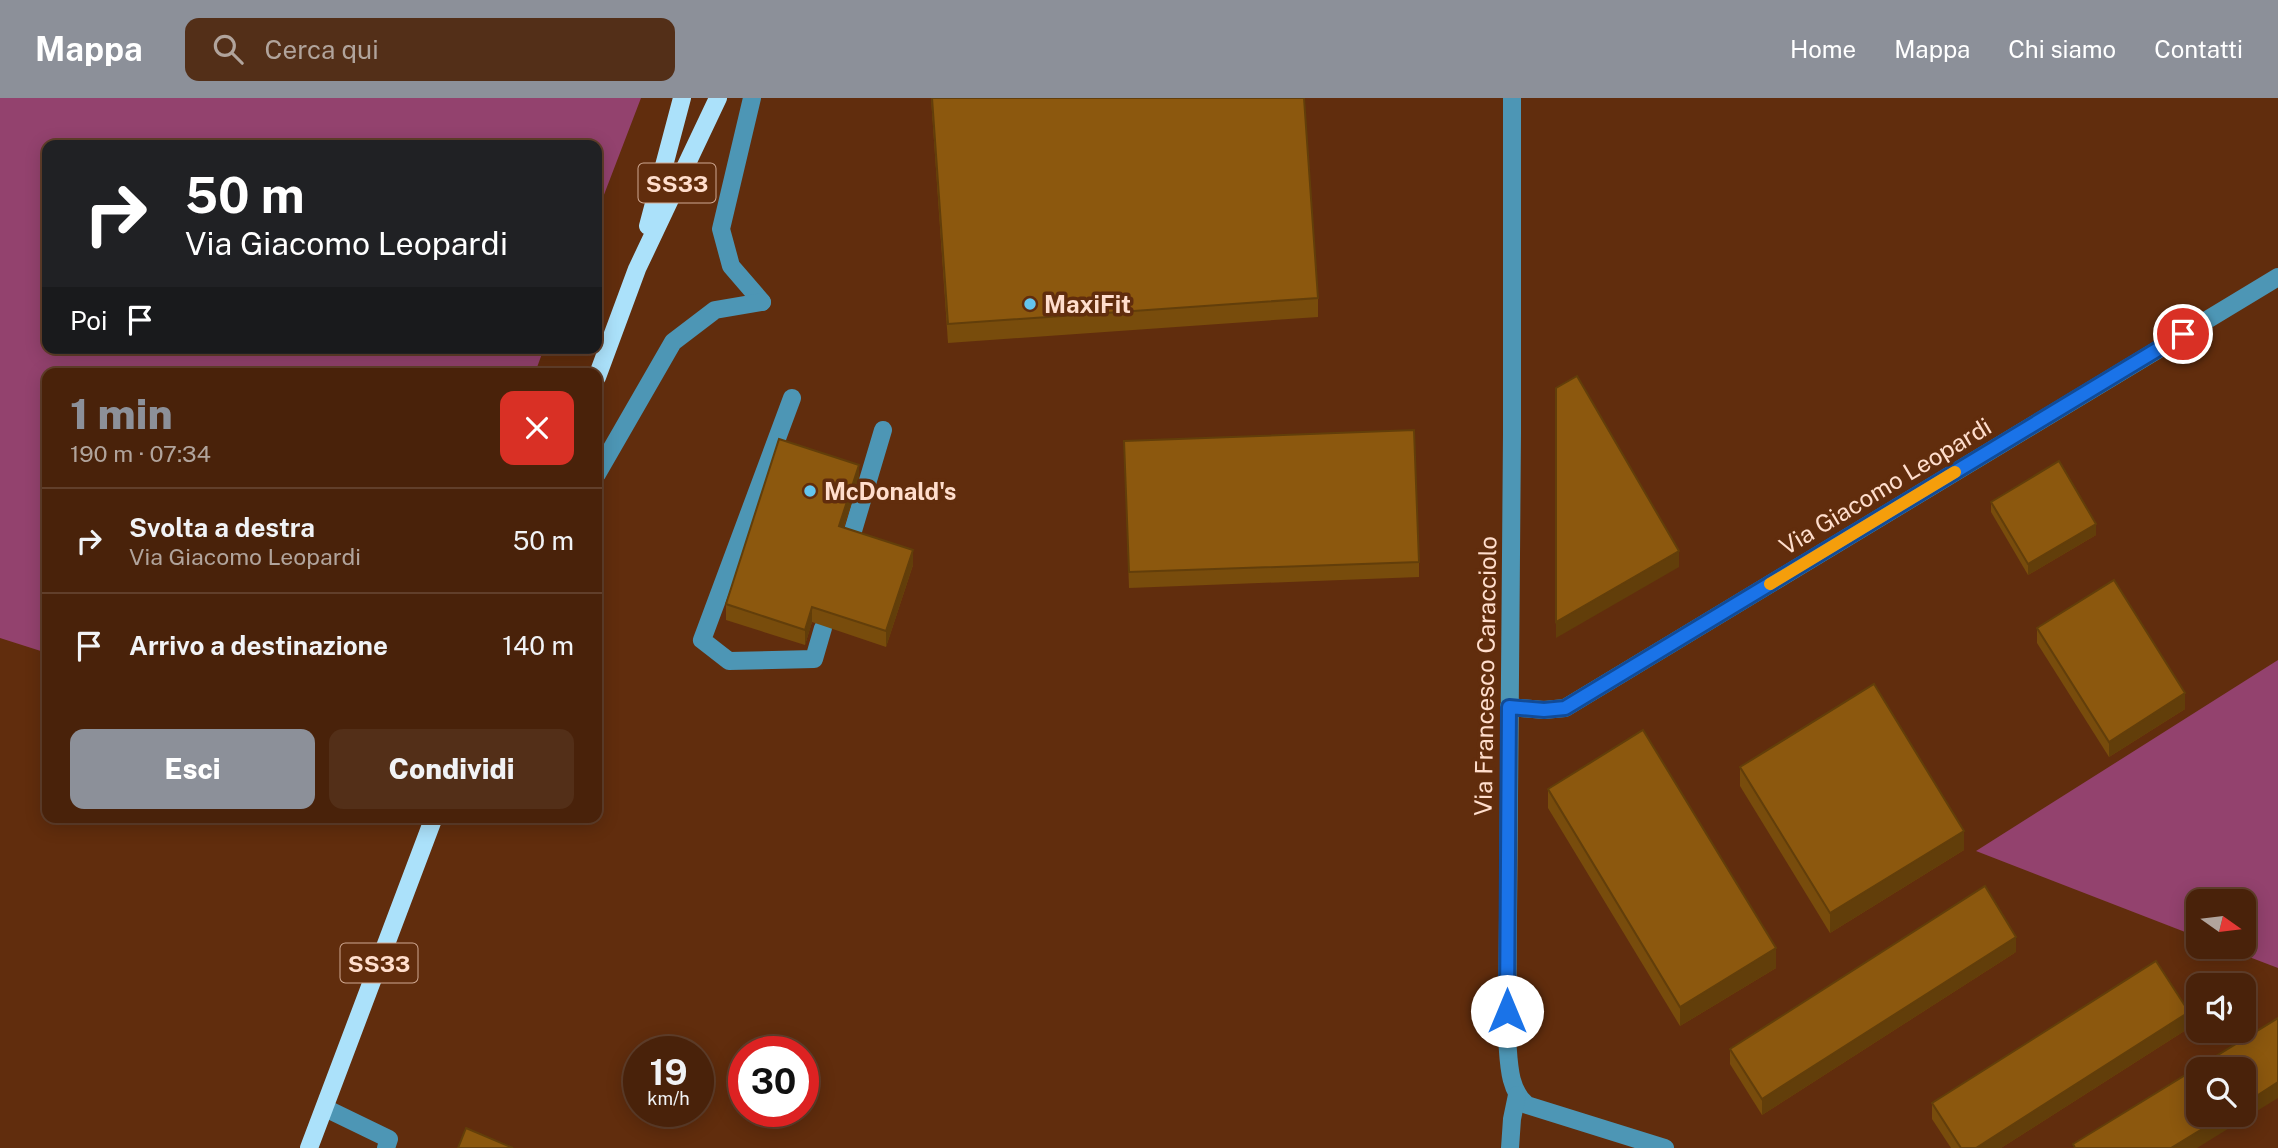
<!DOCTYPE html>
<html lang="it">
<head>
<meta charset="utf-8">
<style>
	:root { --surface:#49220a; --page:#532f18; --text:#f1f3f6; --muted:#b1a49c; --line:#613f2b; --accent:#8c9099 }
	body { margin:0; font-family:"Public Sans",sans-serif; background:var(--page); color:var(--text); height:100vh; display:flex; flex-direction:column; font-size:26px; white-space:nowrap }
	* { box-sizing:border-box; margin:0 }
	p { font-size:23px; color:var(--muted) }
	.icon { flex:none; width:38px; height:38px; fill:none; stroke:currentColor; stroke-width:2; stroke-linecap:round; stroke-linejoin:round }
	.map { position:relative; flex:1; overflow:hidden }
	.sheet { position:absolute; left:42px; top:270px; width:560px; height:455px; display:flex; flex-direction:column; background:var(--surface); border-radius:14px; box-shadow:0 4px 18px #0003,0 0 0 2px var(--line) }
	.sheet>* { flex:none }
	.hud { position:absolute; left:42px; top:42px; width:560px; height:214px; border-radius:14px; box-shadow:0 4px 18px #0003,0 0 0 2px var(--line); background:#202124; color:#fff; overflow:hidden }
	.needle { width:46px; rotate:104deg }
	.controls { position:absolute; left:2186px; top:791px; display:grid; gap:14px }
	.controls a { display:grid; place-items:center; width:70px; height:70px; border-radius:14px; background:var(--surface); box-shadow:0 4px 18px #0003,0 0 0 2px var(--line); font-size:35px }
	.speed { position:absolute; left:623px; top:938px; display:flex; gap:14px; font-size:35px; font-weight:700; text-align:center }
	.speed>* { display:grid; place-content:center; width:91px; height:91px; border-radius:50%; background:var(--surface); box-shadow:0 4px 18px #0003,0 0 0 2px var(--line); line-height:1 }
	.speed small { font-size:18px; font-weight:400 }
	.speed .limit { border:10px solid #d22; background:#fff; color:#111 }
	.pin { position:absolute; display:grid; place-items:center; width:60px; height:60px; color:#fff; margin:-30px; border:4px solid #fff; border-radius:50%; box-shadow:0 2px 7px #0007 }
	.me { position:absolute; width:77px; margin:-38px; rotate:0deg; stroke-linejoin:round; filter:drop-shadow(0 0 5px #0008) }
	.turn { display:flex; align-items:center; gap:24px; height:147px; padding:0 28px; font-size:32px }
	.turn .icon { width:91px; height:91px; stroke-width:2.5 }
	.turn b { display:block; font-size:49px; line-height:60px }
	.then { display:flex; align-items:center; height:66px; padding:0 28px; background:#0003; gap:14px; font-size:26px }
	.round { display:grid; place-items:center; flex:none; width:74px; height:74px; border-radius:14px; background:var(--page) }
	.summary { display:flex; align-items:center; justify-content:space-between; height:119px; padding:0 28px }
	h1 { font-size:42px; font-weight:800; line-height:52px; color:var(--accent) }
	.primary-button { display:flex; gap:14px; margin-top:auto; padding:14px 28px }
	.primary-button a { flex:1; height:80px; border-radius:14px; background:var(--accent); color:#fff; font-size:28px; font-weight:800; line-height:80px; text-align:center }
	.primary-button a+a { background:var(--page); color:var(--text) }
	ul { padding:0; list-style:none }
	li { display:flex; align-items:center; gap:21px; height:105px; padding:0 28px; border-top:2px solid var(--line) }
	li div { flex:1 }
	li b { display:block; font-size:26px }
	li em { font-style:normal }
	header { display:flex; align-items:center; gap:42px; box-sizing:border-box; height:98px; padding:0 35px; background:var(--accent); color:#fff }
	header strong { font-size:33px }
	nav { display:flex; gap:38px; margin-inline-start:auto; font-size:24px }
	.search { width:490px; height:63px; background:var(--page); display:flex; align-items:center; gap:18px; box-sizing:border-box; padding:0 24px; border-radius:14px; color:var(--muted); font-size:26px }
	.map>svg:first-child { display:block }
	.green { fill:#93426e }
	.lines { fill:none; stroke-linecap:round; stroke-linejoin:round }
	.minor { stroke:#4d96b5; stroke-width:18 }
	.major { stroke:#abe1fa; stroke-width:18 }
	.wall { fill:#784c0c }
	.shaded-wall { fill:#623e0a }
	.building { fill:#8c580e; stroke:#623e0a; stroke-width:2 }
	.route-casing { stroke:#114b97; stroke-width:18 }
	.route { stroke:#1a73e8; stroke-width:12 }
	.slow { stroke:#f59e0b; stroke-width:12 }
	.poi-dot { fill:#64c5ee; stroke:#612d0d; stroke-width:2.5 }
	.labels { text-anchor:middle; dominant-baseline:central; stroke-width:7; stroke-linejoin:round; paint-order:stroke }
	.shield { fill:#612d0d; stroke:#d0a993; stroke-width:2 }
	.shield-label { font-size:23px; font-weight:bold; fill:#ffdecd }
	.poi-label { font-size:24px; font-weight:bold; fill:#ffdecd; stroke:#612d0d; text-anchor:start }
	.street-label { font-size:24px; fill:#ffdecd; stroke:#612d0d }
</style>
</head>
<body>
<header>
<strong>Mappa</strong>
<div class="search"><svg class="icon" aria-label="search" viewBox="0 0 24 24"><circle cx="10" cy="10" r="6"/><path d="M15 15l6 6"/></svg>Cerca qui</div>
<nav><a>Home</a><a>Mappa</a><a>Chi siamo</a><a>Contatti</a></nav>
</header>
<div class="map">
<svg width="2278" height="1050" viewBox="0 0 2278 1050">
	<rect width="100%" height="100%" fill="#612d0d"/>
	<!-- green -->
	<g class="green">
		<path d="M0,0H641L597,115V47H47V250H544L535,275H47V555L0,540Z"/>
		<path d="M2278,562V870L2223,849H2244V803H2198V839L1976,753Z"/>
	</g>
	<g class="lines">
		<!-- minor -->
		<g class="minor">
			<path d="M752,0L721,131L731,168L762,204"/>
			<path d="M1512,0V336L1507,940C1509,963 1508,992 1527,1007L1665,1050"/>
			<path d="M792,300L702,542L729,563L814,561L823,530"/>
			<path d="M597,376L673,244L715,212L762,204"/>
			<path d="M850,443L883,332"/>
			<path d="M1509,609L1544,612L1565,610L2278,179"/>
			<path d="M325,1010L389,1041L386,1050"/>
			<path d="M1510,1050L1512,1021L1517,997"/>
		</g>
		<!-- major -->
		<g class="major">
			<path d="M648,128L682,0"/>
			<path d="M597,279L637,171L718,0"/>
			<path d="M309,1050L434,719"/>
		</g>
	</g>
	<!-- wall -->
	<g class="wall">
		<path d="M931,0H1304L1318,200V219L948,245Z"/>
		<path d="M1124,343L1419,464V479L1129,490Z"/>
		<path d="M859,382L844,429L913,467L886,549L812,524L805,547L726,522V506Z"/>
		<path d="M1991,404L2096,437L2028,477L1991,414Z"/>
		<path d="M2037,530L2185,611L2109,659L2037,545Z"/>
		<path d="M1740,669L1964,752L1830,835L1740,688Z"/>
		<path d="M1548,691L1776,870L1680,928L1548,710Z"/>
		<path d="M2016,854L1762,1017L1730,966V951Z"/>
		<path d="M2189,930L2001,1050H1951L1932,1021V1005Z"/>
	</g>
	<!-- shaded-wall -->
	<g class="shaded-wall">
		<path d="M859,367V382L839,443V428Z"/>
		<path d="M2096,426V437L2028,477V466Z"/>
		<path d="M913,452V467L886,549V533Z"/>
		<path d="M1679,453V469L1556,540V524Z"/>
		<path d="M812,509V524L805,547V532Z"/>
		<path d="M2185,595V611L2109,659V644Z"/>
		<path d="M1964,733V752L1830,835V815Z"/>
		<path d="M2016,839V854L1762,1017V1001Z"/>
		<path d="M1776,850V870L1680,928V909Z"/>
		<path d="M2189,914V930L2001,1050H1976Z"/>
		<path d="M2278,984V1000L2197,1050H2171L2225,1017H2244V1006Z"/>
	</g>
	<!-- building -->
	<g class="building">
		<path d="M932,0H1304L1318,200L948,226Z"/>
		<path d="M1577,278L1679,453L1556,524V290Z"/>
		<path d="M1414,332L1419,464L1129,474L1124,343Z"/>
		<path d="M779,341L859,367L839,428L913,452L886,533L812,509L805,532L726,506Z"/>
		<path d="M2059,363L2096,426L2028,466L1991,404Z"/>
		<path d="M2114,482L2185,595L2109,644L2037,530Z"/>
		<path d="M1874,586L1964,733L1830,815L1740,669Z"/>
		<path d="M1643,632L1776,850L1680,909L1548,691Z"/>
		<path d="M1985,788L2016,839L1762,1001L1730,951Z"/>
		<path d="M2156,863L2189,914L1976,1050H1961L1932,1005Z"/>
		<path d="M2278,920V984L2244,1006V971H2198V1017H2225L2171,1050H2075L2073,1046Z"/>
		<path d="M466,1030L513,1050H458Z"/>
	</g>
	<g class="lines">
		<!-- route casing -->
		<g class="route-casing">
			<path id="route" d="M1507,913L1509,609L1544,612L1565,610L2183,236"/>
		</g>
		<!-- route -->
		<use href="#route" class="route"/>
		<!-- slow -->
		<path class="slow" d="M1770,486L1955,374"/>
	</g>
	<!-- markers -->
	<g class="poi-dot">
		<circle cx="1030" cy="206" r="7"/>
		<circle cx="810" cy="393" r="7"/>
	</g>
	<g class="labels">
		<!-- shield labels -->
		<g class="shield">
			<rect x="638.5" y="65.5" width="77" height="39" rx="5"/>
			<rect x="340.5" y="845.5" width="77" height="39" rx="5"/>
		</g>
		<g class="shield-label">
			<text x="677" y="85">SS33</text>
			<text x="379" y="865">SS33</text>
		</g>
		<!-- poi labels -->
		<g class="poi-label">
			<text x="1044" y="206">MaxiFit</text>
			<text x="824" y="393">McDonald's</text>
		</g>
		<!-- street labels -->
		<g class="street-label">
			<text transform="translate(1885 388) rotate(-31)">Via Giacomo Leopardi</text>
			<text transform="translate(1485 578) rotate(-89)">Via Francesco Caracciolo</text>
		</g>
	</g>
</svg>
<div class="controls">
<a><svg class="needle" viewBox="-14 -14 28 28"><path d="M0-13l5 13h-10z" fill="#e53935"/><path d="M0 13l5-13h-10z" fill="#b1a49c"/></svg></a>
<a><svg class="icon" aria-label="sound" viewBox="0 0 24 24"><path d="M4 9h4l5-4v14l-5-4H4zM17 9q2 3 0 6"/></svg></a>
<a><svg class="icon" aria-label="search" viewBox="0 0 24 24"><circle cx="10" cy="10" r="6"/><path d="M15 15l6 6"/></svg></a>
</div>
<div class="speed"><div>19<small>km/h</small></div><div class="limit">30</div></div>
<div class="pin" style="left:2183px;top:236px;background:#d93025"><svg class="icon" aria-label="arrive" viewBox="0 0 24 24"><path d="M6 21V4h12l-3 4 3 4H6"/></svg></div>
<svg class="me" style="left:1507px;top:913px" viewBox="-20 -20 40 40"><circle r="19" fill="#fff"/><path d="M0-13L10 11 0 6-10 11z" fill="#1a73e8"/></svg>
<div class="hud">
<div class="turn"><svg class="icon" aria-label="right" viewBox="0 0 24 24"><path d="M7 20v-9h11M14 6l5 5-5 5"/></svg><div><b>50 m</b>Via Giacomo Leopardi</div></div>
<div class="then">Poi<svg class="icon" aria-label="arrive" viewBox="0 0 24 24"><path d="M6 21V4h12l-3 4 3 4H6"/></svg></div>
</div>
<section class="sheet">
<div class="summary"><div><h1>1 min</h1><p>190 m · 07:34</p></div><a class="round" style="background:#d93025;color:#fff"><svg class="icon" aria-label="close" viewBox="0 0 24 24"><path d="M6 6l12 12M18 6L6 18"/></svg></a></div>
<ul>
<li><svg class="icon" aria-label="right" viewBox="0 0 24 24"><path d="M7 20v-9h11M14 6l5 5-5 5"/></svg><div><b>Svolta a destra</b><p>Via Giacomo Leopardi</p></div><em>50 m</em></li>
<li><svg class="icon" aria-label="arrive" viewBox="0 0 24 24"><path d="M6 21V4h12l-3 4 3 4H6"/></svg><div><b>Arrivo a destinazione</b></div><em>140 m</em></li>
</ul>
<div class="primary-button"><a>Esci</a><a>Condividi</a></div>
</section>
</div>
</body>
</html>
